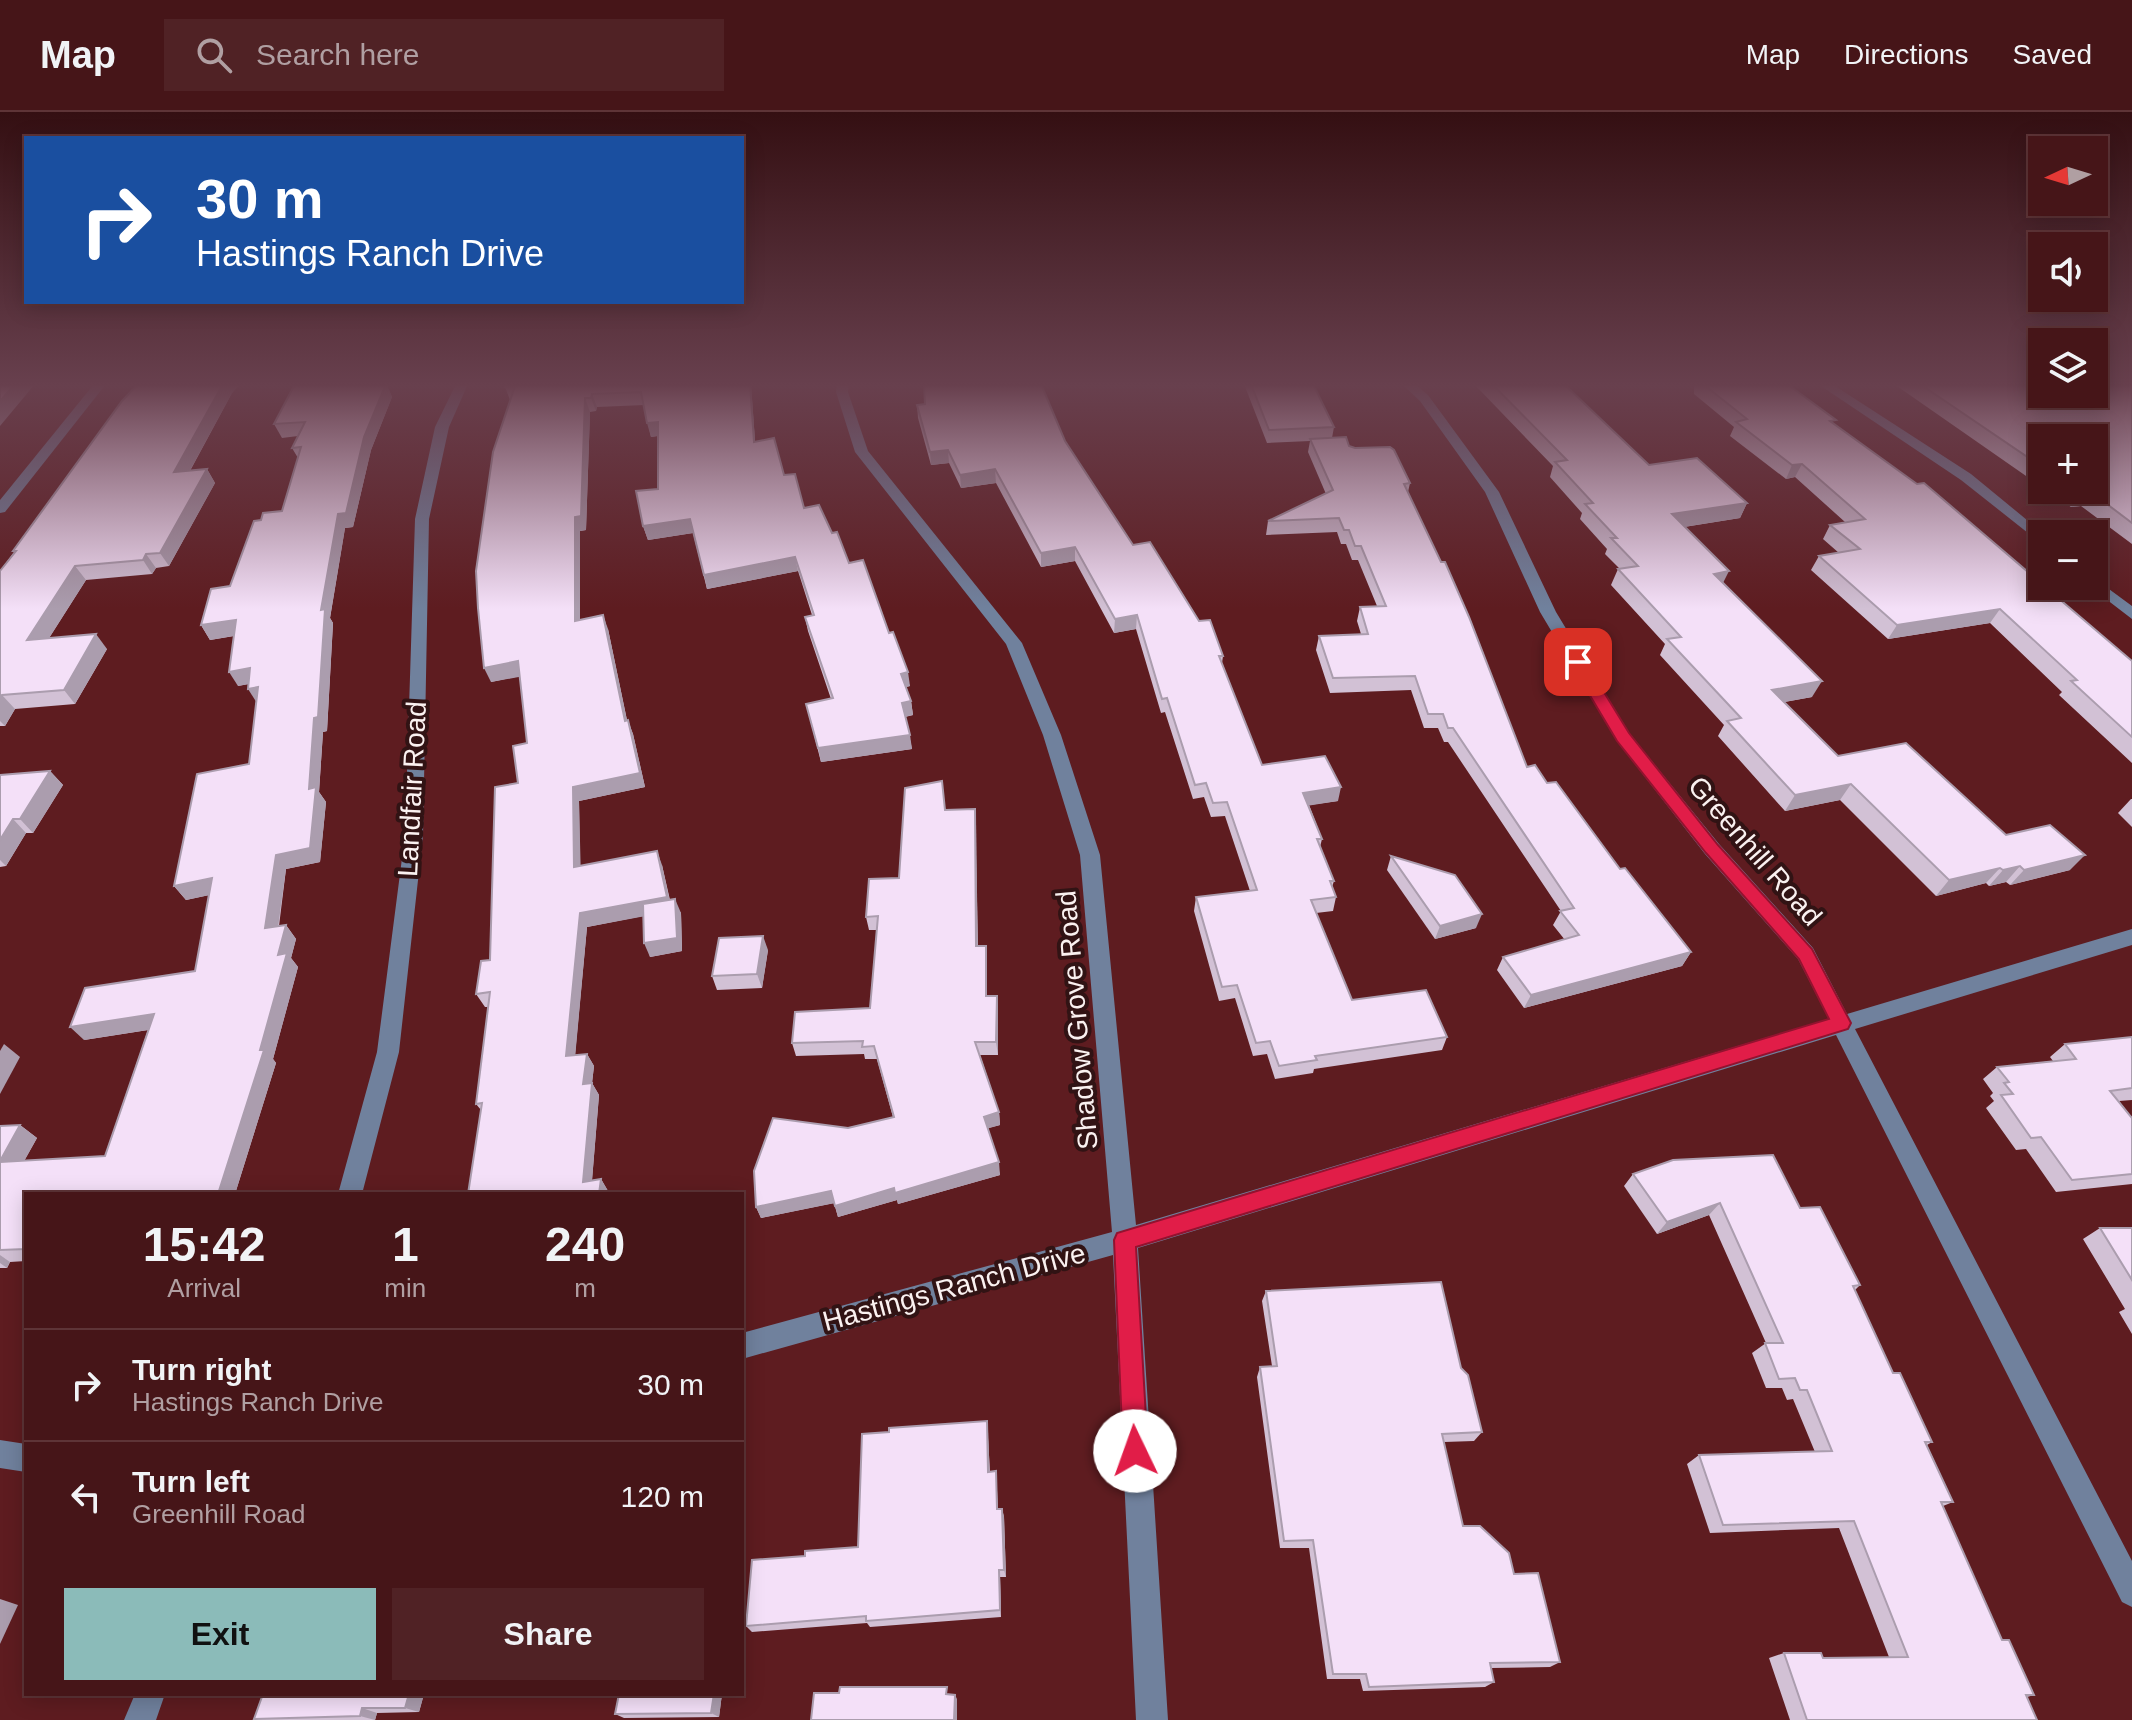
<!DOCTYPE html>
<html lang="en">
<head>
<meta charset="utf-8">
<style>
	:root { --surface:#461518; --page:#502225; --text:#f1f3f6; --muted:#b09fa2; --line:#5e3437; --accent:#8bbbb9 }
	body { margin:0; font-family:Helvetica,sans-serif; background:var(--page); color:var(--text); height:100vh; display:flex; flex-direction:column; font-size:30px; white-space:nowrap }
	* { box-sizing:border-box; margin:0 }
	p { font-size:26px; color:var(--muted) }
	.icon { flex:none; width:44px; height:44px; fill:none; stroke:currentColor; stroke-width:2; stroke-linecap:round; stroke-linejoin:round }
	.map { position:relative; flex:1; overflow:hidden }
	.sheet { position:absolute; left:24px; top:1080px; width:720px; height:504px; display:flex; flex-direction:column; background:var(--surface); border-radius:0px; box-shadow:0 4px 20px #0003,0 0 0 2px var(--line) }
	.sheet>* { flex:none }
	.banner { position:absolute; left:24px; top:24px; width:720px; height:168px; border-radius:0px; box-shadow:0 4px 20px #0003,0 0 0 2px var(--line); background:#1a4fa0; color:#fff; overflow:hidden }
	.needle { width:52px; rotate:266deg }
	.fabs { position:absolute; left:2028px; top:24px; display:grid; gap:16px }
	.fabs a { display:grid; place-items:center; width:80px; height:80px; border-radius:0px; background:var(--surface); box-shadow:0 4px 20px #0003,0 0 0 2px var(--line); font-size:40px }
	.pin { position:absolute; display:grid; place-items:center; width:68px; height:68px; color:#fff; margin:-34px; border-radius:16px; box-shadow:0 4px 12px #0006 }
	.me { position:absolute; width:88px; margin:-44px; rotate:357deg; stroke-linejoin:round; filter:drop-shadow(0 0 6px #0008) }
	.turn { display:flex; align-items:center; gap:28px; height:168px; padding:0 40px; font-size:36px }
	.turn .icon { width:104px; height:104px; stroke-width:2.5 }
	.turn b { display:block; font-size:56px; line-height:68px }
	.eta { display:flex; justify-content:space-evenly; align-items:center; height:136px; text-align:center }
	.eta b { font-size:48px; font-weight:600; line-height:56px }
	.button { display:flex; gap:16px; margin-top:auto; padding:16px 40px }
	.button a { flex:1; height:92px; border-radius:0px; background:var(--accent); color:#111; font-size:32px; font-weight:600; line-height:92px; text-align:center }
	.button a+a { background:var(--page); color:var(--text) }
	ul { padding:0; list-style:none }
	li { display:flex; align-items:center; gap:24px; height:112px; padding:0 40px; border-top:2px solid var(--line) }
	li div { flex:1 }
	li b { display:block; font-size:30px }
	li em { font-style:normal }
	header { display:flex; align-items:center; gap:48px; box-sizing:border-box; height:112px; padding:0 40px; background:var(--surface); border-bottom:2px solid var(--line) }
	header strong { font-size:38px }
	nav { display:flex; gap:44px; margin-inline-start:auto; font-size:28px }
	.search { width:560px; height:72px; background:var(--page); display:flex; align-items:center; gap:20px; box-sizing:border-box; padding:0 28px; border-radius:0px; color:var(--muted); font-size:30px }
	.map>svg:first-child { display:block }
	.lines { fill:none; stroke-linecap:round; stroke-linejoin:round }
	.minor { fill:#70819d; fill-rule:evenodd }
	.wall { fill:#d2c1d5 }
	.shaded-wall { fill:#ab9dae }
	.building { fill:#f4e0f8; stroke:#ab9dae; stroke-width:2 }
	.route { fill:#e11d48; stroke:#92132f; stroke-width:2 }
	.labels { text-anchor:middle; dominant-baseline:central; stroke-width:8; stroke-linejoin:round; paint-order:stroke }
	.street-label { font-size:28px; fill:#faf1f0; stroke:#311314 }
</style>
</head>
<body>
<header>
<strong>Map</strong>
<div class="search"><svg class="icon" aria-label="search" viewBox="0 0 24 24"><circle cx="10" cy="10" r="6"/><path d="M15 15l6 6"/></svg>Search here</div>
<nav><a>Map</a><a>Directions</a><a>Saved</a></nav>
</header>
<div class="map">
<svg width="2132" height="1608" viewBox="0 0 2132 1608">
	<rect width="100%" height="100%" fill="#5e1c20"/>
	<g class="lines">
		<!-- minor -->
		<g class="minor">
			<path d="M94,272H106L5,400L0,401V388Z"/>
			<path d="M456,272H468L449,315L429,407L423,723L399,940L362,1082H338L377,940L405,723L415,407L435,315Z"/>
			<path d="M837,272H849L848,280L868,339L1022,531L1061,623L1100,743L1136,1113L1829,907L1798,847L1705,742L1617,629L1540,500L1485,380L1420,289L1402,272H1415L1428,283L1499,380L1556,500L1629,621L1719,732L1813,836L1847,902L2132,817V833L1855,917L2132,1449V1495L2122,1490L1836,923L1138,1136L1168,1608H1136L1113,1143L742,1247V1221L1112,1120L1080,743L1043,623L1006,532L855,340L836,280Z"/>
			<path d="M1818,272H1832L1971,362L2044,422L2042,432L1961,368Z"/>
			<path d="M2094,466L2132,494V507L2089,474H2094Z"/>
			<path d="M0,1328L26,1332V1360L0,1356Z"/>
			<path d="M135,1582H165L156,1608H124Z"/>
		</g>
	</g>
	<!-- wall -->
	<g class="wall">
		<path d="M138,272H240L232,281L190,359L207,357L215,371L169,454L156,456L152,462L86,468L49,526L107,537L75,592L15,597L5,614H0V459L14,440L13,439Z"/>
		<path d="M295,272H387V273L392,285L371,338L353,415L345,416L330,506L333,511L327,619L323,620L319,680L326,690L320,750L286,757L279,814L286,813L296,827L291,846L298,855L273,947L276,951L235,1082H26V1149L10,1150L7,1156H0V1014L20,1013L37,1026L24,1049L105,1044L148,918L84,928L195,859L209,783L186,788L174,774L249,652L257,590L248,572L238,574L234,524L210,528L201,513L230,474L261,408L282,399L298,346L292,336L298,324L282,326L274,312Z"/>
		<path d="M506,272H760L751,273L755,329L784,363L804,396L832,421L849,451L910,574L906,575L911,589L913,603L905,605L912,637L821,650L806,592L831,587L808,519L805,505L812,503L798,459L707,477L693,421L648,428L643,414L658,377V324L651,325L644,293L597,295L596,299L590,300L586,418L580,419V508L608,517L627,608L633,622L645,675L579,689L580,754L662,753L670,788L681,801L682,839L650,845L643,804L587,815L575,943L587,942L594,954L592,971L599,983L592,1068L601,1067L608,1079L481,998L476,992L488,895H485L476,882L490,848L518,671L527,631L520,564L491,570L510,288L505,275Z"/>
		<path d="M1244,272H1313L1334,315L1332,326L1349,334L1410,371L1408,380L1527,655L1547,671L1691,840L1682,854L1524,896L1497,858L1503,845L1565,828L1553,813L1561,799L1448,630H1444L1438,616H1424L1411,578L1330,581L1316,538L1319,524L1361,522L1357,509L1360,495L1377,494L1358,448H1352L1346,432H1341L1337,420L1266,423L1268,409L1326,382L1308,340L1310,329L1267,331Z"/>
		<path d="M1474,272H1564L1649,353L1747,391L1740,406L1684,415L1723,471L1812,585L1784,590L1838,644L2006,723L2070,758L2010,773L2006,770L1989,774L1986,771L1936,784L1840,688L1785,699L1718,624L1724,613L1660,543L1665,532L1611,473L1618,457H1620L1605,442L1607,437L1580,407L1582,401L1550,365L1553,354Z"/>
		<path d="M1694,272H1787L1834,312L2132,549V651L2059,583L2062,580L1990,511L1888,527L1811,458L1819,444L1839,441L1823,427L1830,413L1845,410L1795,365L1786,367L1730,324L1734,315L1694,282Z"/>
		<path d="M1894,272H2132V432L2081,394L2071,395L2046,378H2094L2042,326V375Z"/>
		<path d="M917,293L1065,329L1133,433L1199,509L1223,544L1222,551L1262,653L1338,689L1309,693L1322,727L1320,735L1334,769L1332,775L1336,785L1333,799L1316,801L1352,888L1447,925L1442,938L1314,957L1313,961L1275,967L1267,942L1253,944L1235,886L1219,889L1194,799L1196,785L1250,779L1225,704L1211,705L1204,685L1193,687L1165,600L1161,601L1136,517L1114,521L1075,449L1041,455L996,371L961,376L949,351L931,353L918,306Z"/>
		<path d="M50,659L63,673L33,721H26L6,754L0,755V663Z"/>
		<path d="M2131,687H2132V715L2118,701Z"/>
		<path d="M975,697L978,834H986L987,884H997L998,897V943H980L999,1000L1000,1013L988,1016L1000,1063L898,1092L897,1088L838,1105L834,1091L761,1106L756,1095L848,1016L893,1005L877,947H865L864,942L796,944L792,931L870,896L877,818H869L866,805L899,766L945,698Z"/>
		<path d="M1391,744L1476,816L1435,827L1387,758Z"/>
		<path d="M768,838L762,876L717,878L712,864Z"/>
		<path d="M2132,925V988L2119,989L2132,1006V1072L2056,1080L2026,1037L2016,1038L1986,996L1994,989L1990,984L1993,981L1983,967L1997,955L2053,949L2050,945L2065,932Z"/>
		<path d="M1633,1062L1800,1096L1860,1173L1855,1178L1893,1261L1932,1330L1927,1333L1953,1390L1943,1394L2002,1528L2034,1583L2027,1585L2037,1608H1790L1769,1546L1784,1541L1823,1546L1889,1545L1839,1416L1710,1421L1687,1352L1699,1343L1815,1340L1793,1287L1787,1288L1782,1276H1766L1752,1241L1766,1231L1709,1103L1657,1122L1624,1074Z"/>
		<path d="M2100,1116H2132V1222L2119,1200L2125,1197L2083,1127Z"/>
		<path d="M1266,1179L1461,1256L1482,1320L1474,1329L1444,1330L1463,1414L1514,1462L1560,1550L1550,1555L1491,1556L1494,1570L1485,1575L1363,1579L1360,1567H1327L1309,1436H1280L1257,1265L1260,1255L1272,1254L1262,1189Z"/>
		<path d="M987,1309L990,1360L996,1359L998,1397H1002L1004,1405L1006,1465H1000L1001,1505L870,1515L867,1511L752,1520L746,1514L805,1444L858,1435L889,1320Z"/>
		<path d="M424,1582L419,1600L377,1601L375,1608H258L254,1607Z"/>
		<path d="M722,1582L719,1605L624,1606L615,1602Z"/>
	</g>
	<!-- shaded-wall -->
	<g class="shaded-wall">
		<path d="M15,272H35L0,314V289Z"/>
		<path d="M223,272H240L232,281L182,373L174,360Z"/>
		<path d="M373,272H387V273L392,285L371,338L353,415L345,416L330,506L333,511L327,619L323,620L319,680L326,690L320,750L286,757L276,830L265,816L276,743L309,677L321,498L338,402Z"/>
		<path d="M750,272H751L756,343L754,330Z"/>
		<path d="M592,282L597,295L596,299L591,286Z"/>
		<path d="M585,286L590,300L586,418L580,419V523L575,509V405Z"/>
		<path d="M658,310L662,323L651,325L647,311Z"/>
		<path d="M948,338L949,351L931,353L930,340Z"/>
		<path d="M1802,352L1795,365L1786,367L1792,353Z"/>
		<path d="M207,357L215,371L169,454L160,441Z"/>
		<path d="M995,357L996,371L961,376L960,363Z"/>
		<path d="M2091,380L2081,394L2071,395L2081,382Z"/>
		<path d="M1747,391L1740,406L1665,418L1672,402Z"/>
		<path d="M690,407L693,421L648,428L643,414Z"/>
		<path d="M1075,435V449L1041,455V441Z"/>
		<path d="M146,442L156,456L152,462L143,448Z"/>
		<path d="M795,445L798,459L707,477L704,463Z"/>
		<path d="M75,454L86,468L39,542L27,528Z"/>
		<path d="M1729,459L1721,475L1714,462Z"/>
		<path d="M2000,497L1990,511L1888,527L1897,513Z"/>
		<path d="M603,503L608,517L630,623L625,609Z"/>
		<path d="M1137,503L1136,517L1114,521L1115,507Z"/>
		<path d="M236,508L245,522L210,528L201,513Z"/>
		<path d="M96,522L107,537L75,592L64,578Z"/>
		<path d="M518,549L524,564L491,570L484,556Z"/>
		<path d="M250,556L260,570L238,574L229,560Z"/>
		<path d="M908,560L910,574L903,576L901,562Z"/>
		<path d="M1822,569L1812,585L1763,594L1772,578Z"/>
		<path d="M258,575L257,591L248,577Z"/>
		<path d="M2,583L15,597L5,614L0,609V587Z"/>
		<path d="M911,589L913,603L904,605L902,591Z"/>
		<path d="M628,608L633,622L645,675L579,689L581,769L574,755L573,675Z"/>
		<path d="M910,623L912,637L821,650L818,636Z"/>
		<path d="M50,659L63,673L33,721L20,707Z"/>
		<path d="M1851,672L1840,688L1785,699L1795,683Z"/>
		<path d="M1341,675L1338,689L1300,695L1303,681Z"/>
		<path d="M975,697L976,711L978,848L976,834Z"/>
		<path d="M13,707L26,721L6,754L0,748V728Z"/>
		<path d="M657,739L662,753L672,799L587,815L574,957L566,944L580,801Z"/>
		<path d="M2085,743L2070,758L2010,773L2024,758Z"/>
		<path d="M2020,754L2006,770L1989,774L2003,758Z"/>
		<path d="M2000,756L1986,771L1936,784L1949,768Z"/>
		<path d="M212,766L224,780L186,788L174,774Z"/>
		<path d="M675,787L681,801L682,839L650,845L644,831Z"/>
		<path d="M1482,802L1476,816L1435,827L1440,814Z"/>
		<path d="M286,813L296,827L291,846L298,855L273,947L276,951L235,1082H218L260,938L278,843Z"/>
		<path d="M763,824L768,838L762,876L757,862Z"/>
		<path d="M1691,840L1682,854L1524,896L1531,883Z"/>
		<path d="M997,884L998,897V943L996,930Z"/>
		<path d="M154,902L167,915L84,928L70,915Z"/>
		<path d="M4,932L20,945L0,982V939Z"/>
		<path d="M587,942L594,954L592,971L599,983L591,1081L583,1070V972Z"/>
		<path d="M999,1000L1000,1013L986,1017L984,1005Z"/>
		<path d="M20,1013L37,1026L17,1062L0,1050Z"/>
		<path d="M999,1050L1000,1063L898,1092L897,1088L838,1105L835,1094L894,1076Z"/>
		<path d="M601,1067L608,1079V1082H599Z"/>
		<path d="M831,1079L835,1091L761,1106L756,1095Z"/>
		<path d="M1720,1091L1709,1103L1657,1122L1667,1110Z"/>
		<path d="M0,1143L10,1150L7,1156L0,1151Z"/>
		<path d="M987,1309L988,1318L990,1368L988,1360Z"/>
		<path d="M1002,1397L1004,1405L1006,1465L1004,1458Z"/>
		<path d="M999,1458L1000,1465L1001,1505L1000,1498Z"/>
		<path d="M0,1487L18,1493L0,1532Z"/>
		<path d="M409,1582H424L419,1600L405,1596Z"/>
		<path d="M714,1582H722L719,1605L711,1601Z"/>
		<path d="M955,1583L957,1587V1608H954Z"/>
		<path d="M362,1596L377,1601L375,1608L360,1604Z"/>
	</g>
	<!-- building -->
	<g class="building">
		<path d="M0,272H15L0,289Z"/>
		<path d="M138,272H223L174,360L207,357L160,441L146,442L143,448L75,454L27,528L96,522L64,578L2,583L0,587V459L16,439H13L122,289Z"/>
		<path d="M295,272H386L364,325L346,401L338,402L321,498L325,497L318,605L314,606L309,677L316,675L310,736L276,743L265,816L286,813L278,843L287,841L260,938H264L218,1082H26V1137L0,1138V1050L105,1044L154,902L70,915L85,876L195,859L212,766L174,774L197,662L249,652L258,575L248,577L250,556L229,560L236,508L201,513L211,477L230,474L254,409L261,408L263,401L282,399L301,335L292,336L305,310L274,312Z"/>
		<path d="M506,272H750L754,330L774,326L784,363L795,362L804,396L819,393L832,421L837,420L849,451L863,448L889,521L893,520L908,560L901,562L911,589L902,591L910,623L818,636L806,592L833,586L805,505L814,503L795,445L704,463L690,407L643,414L636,379L658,377V310L647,311L641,280L592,282L591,286H585L581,404L575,405V509L603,503L625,609L628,608L640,661L573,675L574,755L657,739L667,785L580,801L566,944L587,942L583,972L592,971L583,1070L601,1067L599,1082H468L482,991L476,992L490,880L476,882L481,849L490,848L495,675L518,671L513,634L527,631L518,549L484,556L478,496L476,459L493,340L515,274L505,275Z"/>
		<path d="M924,272H1041L1065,329L1133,433L1150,430L1199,509L1210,508L1223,544H1219L1262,653L1325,644L1341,675L1303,681L1322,727H1317L1334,769H1330L1336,785L1311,788L1352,888L1426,878L1447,925L1315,944L1317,948L1279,954L1270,929L1256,931L1237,873L1222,875L1196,785L1257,778L1227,690L1213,691L1206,671L1195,673L1167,586L1162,587L1137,503L1115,507L1075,435L1041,441L995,357L960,363L948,338L930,340L917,293L925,292Z"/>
		<path d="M1251,272H1313L1334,315L1269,318Z"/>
		<path d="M1492,272H1564L1649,353L1697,346L1747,391L1672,402L1729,459L1714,462L1822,569L1772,578L1838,644L1906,631L2006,723L2050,713L2085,743L2024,758L2020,754L2003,758L2000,756L1949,768L1851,672L1795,683L1727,609L1741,606L1667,527L1681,525L1618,457L1638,454L1611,426H1617L1585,392L1593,391L1555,350L1567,348Z"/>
		<path d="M1703,272H1787L1836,308L1830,309L1917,372L1924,371L2042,472V474H2044L2132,549V625L2071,569L2077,568L2000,497L1897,513L1819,444L1860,437L1830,413L1865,407L1802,352L1792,353L1736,310L1747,307Z"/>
		<path d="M1920,272H2042V282H2094V272H2132V411L2091,380L2081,382L2075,378H2094V326H2042V355Z"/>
		<path d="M1346,325L1349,334L1355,336L1390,335L1394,338L1410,371L1404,372L1441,450H1445L1469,505L1527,655L1535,653L1547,671L1556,670L1620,757L1625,756L1691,840L1531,883L1503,845L1579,823L1560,799L1574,796L1453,616H1448L1443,602H1428L1415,564L1333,566L1319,524L1368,522L1360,495L1386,494L1361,434H1355L1349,418H1344L1339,406L1268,409L1333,378L1310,327Z"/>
		<path d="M50,659L20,707H13L0,728V663Z"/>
		<path d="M942,669L945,698L975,697L976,834H986V884H997L996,930H975L999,1000L984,1005L999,1050L895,1081L894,1076L835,1094L831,1079L756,1095L754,1059L773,1006L848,1016L894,1005L874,934L862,935L863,929L792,931L795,900L870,896L878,804L866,805L869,767L899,766L905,676Z"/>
		<path d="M1391,744L1455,763L1482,802L1440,814Z"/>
		<path d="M675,787L677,826L644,831L643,792Z"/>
		<path d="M763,824L757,862L712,864L719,826Z"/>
		<path d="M2132,925V976L2110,979L2132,1006V1062L2072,1068L2041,1025L2031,1026L2001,983L2013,982L2004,971L2009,970L1997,955L2076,947L2065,932Z"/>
		<path d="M20,1013L0,1049V1014Z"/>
		<path d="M1773,1043L1800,1096L1820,1095L1860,1173L1853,1174L1893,1261H1900L1932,1330H1925L1953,1390H1941L2002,1528H2009L2034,1583H2026L2037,1608H1807L1784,1541H1821L1823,1546L1908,1545L1854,1409L1723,1413L1699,1343L1832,1339L1807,1278H1800L1795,1266L1779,1267L1765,1231H1783L1720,1091L1667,1110L1633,1062L1673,1048Z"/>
		<path d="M2100,1116H2132V1168Z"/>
		<path d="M1441,1170L1461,1256L1468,1263L1482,1320L1442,1322L1463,1414H1480L1509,1441L1514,1462L1538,1461L1560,1550L1490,1551L1494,1570L1369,1575L1366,1562H1333L1313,1428L1284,1429L1260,1255L1277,1254L1266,1179Z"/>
		<path d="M987,1309L988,1360L996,1359L997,1397H1002L1004,1458H999L1000,1498L866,1509V1504L746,1514L752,1448L805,1444V1439L858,1435L862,1322L889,1320V1316Z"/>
		<path d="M840,1575H947L946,1582L955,1583L954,1608H811L814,1581H839Z"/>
		<path d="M263,1582H409L405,1596H362L360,1604L254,1607Z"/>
		<path d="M619,1582H714L711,1601L615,1602Z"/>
	</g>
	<!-- sky -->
	<linearGradient id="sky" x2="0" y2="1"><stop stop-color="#340f12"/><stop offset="0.55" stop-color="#68404e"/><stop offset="1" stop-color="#68404e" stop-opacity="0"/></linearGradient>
	<rect width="2132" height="497" fill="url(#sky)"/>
	<!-- route -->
	<path class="route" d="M1578,545L1583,546L1629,621L1718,733L1812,837L1851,911L1848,917L1136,1135L1148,1339L1144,1348L1135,1352L1127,1348L1123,1339L1114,1128L1117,1121L1829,907L1799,847L1706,741L1617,629L1570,550Z"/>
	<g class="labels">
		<!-- street labels -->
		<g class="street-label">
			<text transform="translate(412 677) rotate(-87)">Landfair Road</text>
			<text transform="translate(1755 739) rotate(49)">Greenhill Road</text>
			<text transform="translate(1077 908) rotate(-95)">Shadow Grove Road</text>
			<text transform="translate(954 1175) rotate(-15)">Hastings Ranch Drive</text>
		</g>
	</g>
</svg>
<div class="fabs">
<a><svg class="needle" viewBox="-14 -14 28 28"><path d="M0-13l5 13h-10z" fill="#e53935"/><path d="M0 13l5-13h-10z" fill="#b09fa2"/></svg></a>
<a><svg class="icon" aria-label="sound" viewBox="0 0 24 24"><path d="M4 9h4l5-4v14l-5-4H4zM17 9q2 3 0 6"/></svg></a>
<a><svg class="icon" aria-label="layers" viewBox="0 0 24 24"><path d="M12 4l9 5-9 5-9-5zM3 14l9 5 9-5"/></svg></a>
<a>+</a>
<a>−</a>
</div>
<div class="pin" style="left:1578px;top:550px;background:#d93025"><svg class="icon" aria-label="arrive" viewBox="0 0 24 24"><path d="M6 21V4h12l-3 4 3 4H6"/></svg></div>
<svg class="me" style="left:1135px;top:1339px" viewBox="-20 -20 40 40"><circle r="19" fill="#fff"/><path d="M0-13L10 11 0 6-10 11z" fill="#e11d48"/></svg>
<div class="banner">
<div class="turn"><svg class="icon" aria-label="right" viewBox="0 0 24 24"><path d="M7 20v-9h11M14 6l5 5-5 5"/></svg><div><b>30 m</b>Hastings Ranch Drive</div></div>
</div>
<section class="sheet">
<div class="eta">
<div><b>15:42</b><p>Arrival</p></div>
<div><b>1</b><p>min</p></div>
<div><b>240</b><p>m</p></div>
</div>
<ul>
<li><svg class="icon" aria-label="right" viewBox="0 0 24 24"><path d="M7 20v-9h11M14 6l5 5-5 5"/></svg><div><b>Turn right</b><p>Hastings Ranch Drive</p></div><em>30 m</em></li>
<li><svg class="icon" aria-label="left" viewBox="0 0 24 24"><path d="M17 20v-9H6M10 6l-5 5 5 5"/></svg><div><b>Turn left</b><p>Greenhill Road</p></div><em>120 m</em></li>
</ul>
<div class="button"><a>Exit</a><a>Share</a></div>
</section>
</div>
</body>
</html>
